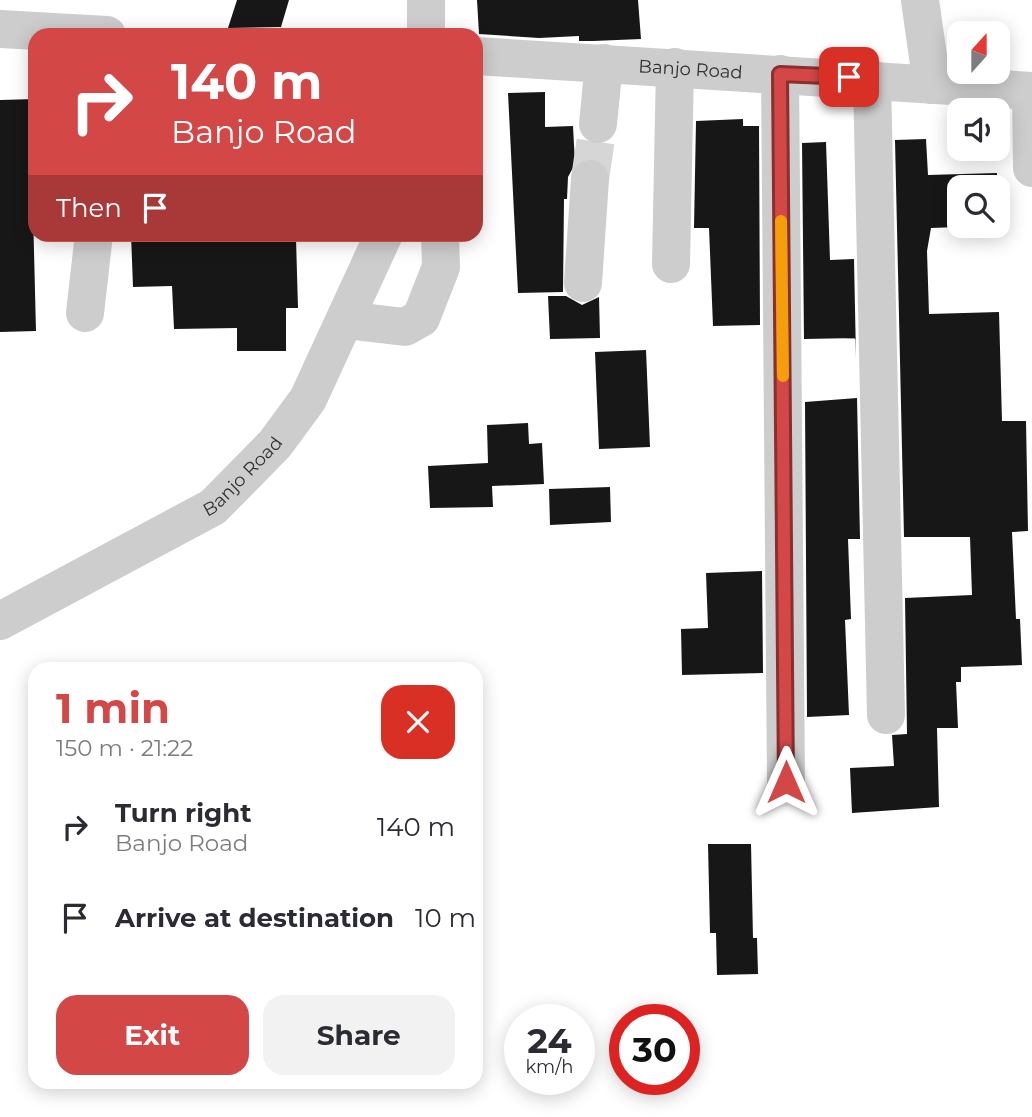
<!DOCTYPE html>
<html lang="en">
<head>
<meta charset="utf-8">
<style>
	:root { --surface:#fff; --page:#f2f2f3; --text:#2b2b33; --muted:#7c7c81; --accent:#d34846 }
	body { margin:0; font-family:Montserrat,sans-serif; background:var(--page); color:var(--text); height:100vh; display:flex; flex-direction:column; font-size:26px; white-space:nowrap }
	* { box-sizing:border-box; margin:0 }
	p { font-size:23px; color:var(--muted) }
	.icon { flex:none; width:38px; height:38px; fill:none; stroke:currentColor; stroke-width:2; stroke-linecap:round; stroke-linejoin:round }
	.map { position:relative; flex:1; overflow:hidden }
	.side { position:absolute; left:28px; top:662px; width:455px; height:427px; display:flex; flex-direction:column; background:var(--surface); border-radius:21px; box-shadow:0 4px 18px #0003 }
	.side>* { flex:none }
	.banner { position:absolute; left:28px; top:28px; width:455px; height:214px; border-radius:21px; box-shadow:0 4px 18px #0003; background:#d34846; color:#fff; overflow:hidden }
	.needle { width:46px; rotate:21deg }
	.fabs { position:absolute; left:947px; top:21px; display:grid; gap:14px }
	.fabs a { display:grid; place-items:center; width:63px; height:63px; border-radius:14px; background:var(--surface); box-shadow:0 4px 18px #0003; font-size:35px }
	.speed { position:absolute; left:504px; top:1004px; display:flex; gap:14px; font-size:35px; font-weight:700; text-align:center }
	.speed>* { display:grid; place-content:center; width:91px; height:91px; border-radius:50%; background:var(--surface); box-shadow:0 4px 18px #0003; line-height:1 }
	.speed small { font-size:18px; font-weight:400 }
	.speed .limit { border:10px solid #d22; background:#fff; color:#111 }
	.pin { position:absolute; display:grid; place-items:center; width:60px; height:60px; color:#fff; margin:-30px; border-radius:14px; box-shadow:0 4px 10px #0006 }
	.me { position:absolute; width:77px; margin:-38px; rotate:0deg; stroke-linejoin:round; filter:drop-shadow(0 0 5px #0008) }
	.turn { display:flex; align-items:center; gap:24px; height:147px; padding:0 28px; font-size:32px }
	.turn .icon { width:91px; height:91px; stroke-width:2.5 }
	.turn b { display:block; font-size:49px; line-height:60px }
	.then { display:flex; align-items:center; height:66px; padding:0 28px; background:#0003; gap:14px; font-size:26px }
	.round { display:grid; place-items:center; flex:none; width:74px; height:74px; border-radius:21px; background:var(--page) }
	.summary { display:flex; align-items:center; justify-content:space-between; height:119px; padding:0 28px }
	h1 { font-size:42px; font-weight:700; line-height:52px; color:var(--accent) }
	.button { display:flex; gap:14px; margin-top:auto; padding:14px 28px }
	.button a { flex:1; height:80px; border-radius:21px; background:var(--accent); color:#fff; font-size:28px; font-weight:700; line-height:80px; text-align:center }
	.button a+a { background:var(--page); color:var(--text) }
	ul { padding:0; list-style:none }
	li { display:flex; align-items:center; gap:21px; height:91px; padding:0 28px }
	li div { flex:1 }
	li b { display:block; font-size:26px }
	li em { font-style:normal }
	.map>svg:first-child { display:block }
	.building { fill:#171717 }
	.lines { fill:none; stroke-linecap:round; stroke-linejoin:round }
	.minor-tunnel { stroke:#d6d6d6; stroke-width:38; stroke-dasharray:38 19; stroke-linecap:butt }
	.minor { stroke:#cdcdcd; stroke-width:38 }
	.route-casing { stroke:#892f2e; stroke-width:18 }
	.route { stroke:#d34846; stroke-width:12 }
	.slow { stroke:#f59e0b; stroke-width:12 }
	.labels { text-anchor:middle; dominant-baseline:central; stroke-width:7; stroke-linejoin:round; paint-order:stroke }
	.street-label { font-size:18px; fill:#303030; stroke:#fff }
</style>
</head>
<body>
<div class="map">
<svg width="1032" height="1117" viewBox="0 0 1032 1117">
	<rect width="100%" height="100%" fill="#fff"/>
	<!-- building -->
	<g class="building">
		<path d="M237,0H289L281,27L228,28Z"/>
		<path d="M477,0H638L641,39L593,41H579V36L539,38L479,34Z"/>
		<path d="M545,92V127L573,126L575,164L568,177L567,199H564L563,292L518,293L508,93Z"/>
		<path d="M35,99V170H32L36,331L0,332V100Z"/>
		<path d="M743,119V126H759L760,325L713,326L709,228H694L696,121Z"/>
		<path d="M926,139L928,175L997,173V187H959V226H985L931,228L927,251L929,314L999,312L1002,421H1026L1028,531L1012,532L1016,619H1020L1022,665L961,667V682H956L958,728H937L939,807L852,813L850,768L894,766L892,735L907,734L905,598L972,595L970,537H904L895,140Z"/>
		<path d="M826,142L830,260L854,259L856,358V338L804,339L802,143Z"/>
		<path d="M131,234H206V241L296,239L298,308H286V351H237V328L174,329L172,286L133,287Z"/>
		<path d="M548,296H566L582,305L599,297L600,338L550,339Z"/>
		<path d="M646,350L650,447L599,449L595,352Z"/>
		<path d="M857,398L860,539H848L851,619L845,620L849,715L807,717L805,402Z"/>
		<path d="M528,423L529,444L542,443L544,484L492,486L493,507L430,508L428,466L488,463L487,425Z"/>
		<path d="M610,487L611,522L550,525L549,489Z"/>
		<path d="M762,571L763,673L682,675L681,629L708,628L706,573Z"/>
		<path d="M708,844H751L753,938H757L758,974L717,975L716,933H710Z"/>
	</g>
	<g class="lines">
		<!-- minor-tunnel -->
		<path class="minor-tunnel" d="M590,179L598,124"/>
		<!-- minor -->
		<g class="minor">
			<path d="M426,0V35"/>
			<path d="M920,0L932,85"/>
			<path d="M0,29L107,35"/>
			<path id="s1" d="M476,56L1032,91"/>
			<path d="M780,74L786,782"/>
			<path d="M872,79L886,715"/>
			<path d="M1031,91L1032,168"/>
			<path d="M598,124L604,63"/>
			<path d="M671,264L675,67"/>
			<path d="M583,283L590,179"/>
			<path d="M85,313L94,234"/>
			<path d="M345,320L405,327L421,318L441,267L440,234"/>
			<path id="s2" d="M0,621L213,507L275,444L308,399L384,234"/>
		</g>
	</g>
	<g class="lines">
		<!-- route casing -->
		<g class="route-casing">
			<path id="route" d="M786,782L780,74L849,77"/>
		</g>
		<!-- route -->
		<use href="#route" class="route"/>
		<!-- slow -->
		<path class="slow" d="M781,221L783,376"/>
	</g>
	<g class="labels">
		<!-- street labels -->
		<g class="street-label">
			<text stroke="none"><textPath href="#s1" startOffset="215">Banjo Road</textPath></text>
			<text stroke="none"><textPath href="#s2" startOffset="284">Banjo Road</textPath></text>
		</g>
	</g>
</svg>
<div class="fabs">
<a><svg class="needle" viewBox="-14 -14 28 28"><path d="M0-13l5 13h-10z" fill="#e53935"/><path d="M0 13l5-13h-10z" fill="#7c7c81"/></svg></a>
<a><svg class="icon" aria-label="sound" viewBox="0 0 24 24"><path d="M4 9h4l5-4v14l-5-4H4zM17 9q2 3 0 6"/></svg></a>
<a><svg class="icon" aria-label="search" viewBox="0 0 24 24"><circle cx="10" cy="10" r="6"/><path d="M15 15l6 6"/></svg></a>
</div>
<div class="speed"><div>24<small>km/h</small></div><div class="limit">30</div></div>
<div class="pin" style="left:849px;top:77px;background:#d93025"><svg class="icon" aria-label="arrive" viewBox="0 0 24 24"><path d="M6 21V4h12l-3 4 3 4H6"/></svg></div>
<svg class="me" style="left:786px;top:782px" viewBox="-20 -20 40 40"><path d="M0-17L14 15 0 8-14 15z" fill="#d34846" stroke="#fff" stroke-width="4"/></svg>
<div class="banner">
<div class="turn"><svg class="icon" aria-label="right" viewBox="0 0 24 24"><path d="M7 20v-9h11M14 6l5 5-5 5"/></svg><div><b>140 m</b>Banjo Road</div></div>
<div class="then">Then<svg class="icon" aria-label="arrive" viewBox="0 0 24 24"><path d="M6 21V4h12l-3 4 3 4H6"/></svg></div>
</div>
<section class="side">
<div class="summary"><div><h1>1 min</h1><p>150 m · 21:22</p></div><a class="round" style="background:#d93025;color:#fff"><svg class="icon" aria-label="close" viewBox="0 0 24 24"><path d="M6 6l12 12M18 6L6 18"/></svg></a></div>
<ul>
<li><svg class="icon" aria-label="right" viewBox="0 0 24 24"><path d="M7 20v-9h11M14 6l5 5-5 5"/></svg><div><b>Turn right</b><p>Banjo Road</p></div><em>140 m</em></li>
<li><svg class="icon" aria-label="arrive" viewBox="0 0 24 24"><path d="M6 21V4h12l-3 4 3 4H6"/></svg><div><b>Arrive at destination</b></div><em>10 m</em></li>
</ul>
<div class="button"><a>Exit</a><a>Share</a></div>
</section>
</div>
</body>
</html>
